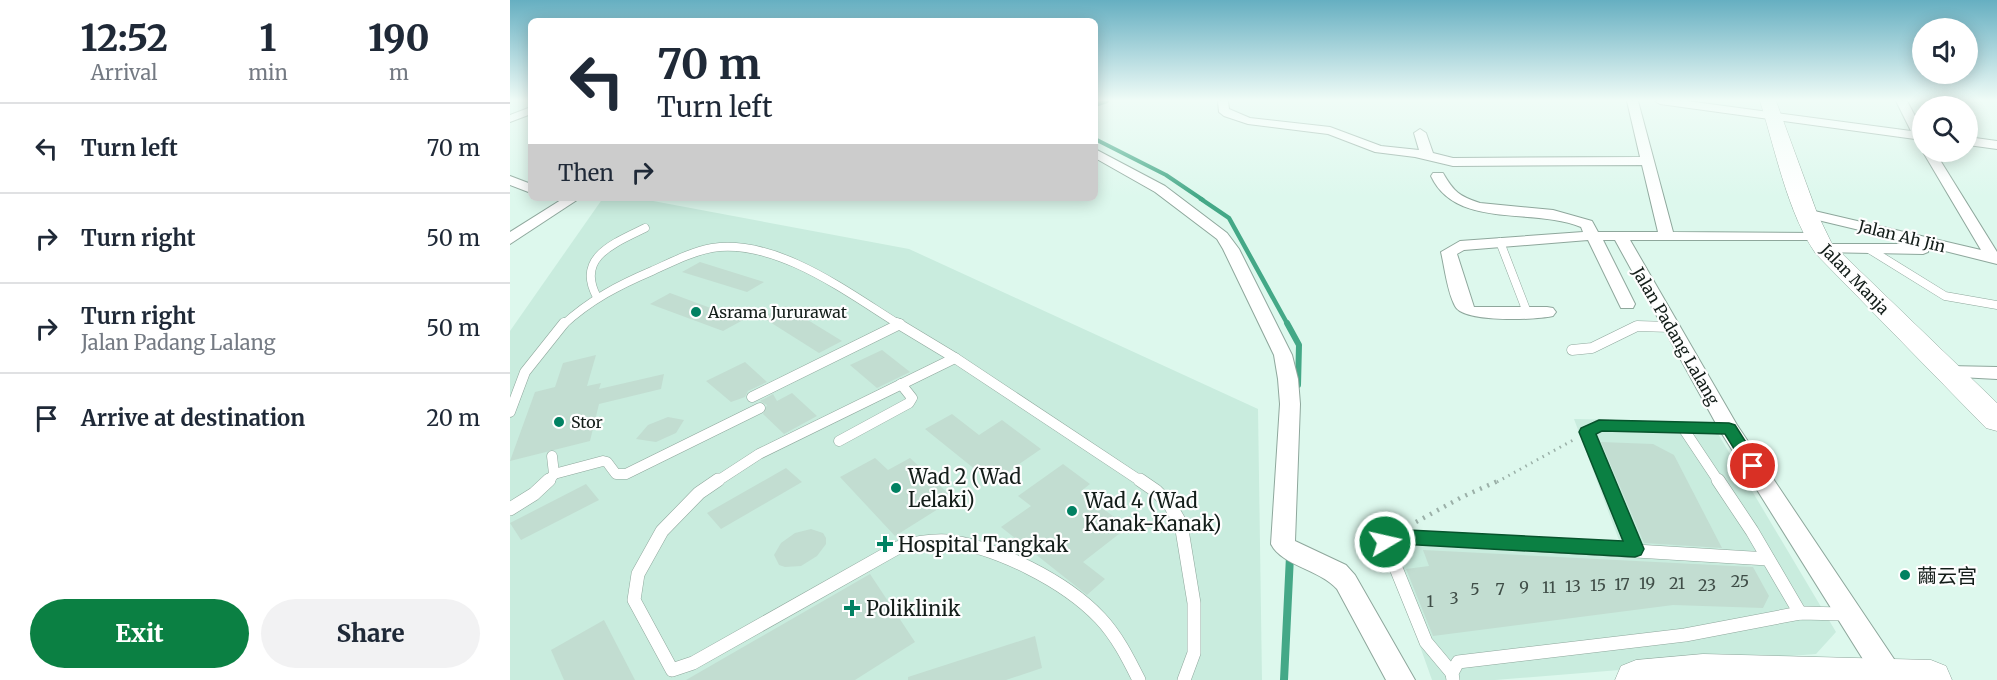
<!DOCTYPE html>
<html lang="en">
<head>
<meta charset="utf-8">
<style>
	:root { --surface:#fff; --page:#f2f2f3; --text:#1f2937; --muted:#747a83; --line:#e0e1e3; --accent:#0b8043 }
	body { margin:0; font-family:Merriweather,"Noto Sans SC",serif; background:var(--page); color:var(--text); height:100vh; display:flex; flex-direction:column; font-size:22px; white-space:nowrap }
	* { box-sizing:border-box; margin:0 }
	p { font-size:20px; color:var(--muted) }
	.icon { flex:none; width:33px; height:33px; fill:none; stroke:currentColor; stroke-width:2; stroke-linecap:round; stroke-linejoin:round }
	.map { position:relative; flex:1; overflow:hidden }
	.sheet { display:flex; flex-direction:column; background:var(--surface); width:510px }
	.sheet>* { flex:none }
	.top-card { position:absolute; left:18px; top:18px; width:570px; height:183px; border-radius:9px; box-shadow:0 3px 15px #0003; background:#fff; color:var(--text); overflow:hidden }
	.controls { position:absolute; left:1402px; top:18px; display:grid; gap:12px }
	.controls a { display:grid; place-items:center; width:66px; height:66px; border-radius:50%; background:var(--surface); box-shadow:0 3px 15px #0003; font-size:30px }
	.pin { position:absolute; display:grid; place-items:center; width:51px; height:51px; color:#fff; margin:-26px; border:3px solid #fff; border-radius:50%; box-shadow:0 2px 6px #0007 }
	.me { position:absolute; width:66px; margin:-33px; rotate:81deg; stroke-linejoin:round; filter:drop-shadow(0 0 4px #0008) }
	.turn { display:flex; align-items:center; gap:21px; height:126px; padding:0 30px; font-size:27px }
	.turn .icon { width:78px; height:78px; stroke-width:2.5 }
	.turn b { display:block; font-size:42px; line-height:51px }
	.then { display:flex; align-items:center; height:57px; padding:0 30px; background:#0003; gap:12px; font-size:22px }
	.eta { display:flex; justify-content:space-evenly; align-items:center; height:102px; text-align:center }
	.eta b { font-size:36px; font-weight:800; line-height:42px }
	.primary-button { display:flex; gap:12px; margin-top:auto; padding:12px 30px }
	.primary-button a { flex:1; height:69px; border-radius:36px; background:var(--accent); color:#fff; font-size:24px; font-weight:800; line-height:69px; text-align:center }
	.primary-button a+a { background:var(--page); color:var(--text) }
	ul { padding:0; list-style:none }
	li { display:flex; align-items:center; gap:18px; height:90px; padding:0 30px; border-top:2px solid var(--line) }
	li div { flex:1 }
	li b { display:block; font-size:22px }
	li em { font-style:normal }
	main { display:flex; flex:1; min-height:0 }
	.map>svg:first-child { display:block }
	.built { fill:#c9ecde }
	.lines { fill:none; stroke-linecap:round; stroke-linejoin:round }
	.stream-far3 { stroke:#44a887; stroke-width:4 }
	.stream-far2 { stroke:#44a887; stroke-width:4.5 }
	.stream-far1 { stroke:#44a887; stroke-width:6 }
	.stream { stroke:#44a887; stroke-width:8 }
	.building { fill:#c2ddd1 }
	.lane-far2-casing { stroke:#8ea79c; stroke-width:9 }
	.lane-far1-casing { stroke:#8ea79c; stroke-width:11 }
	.lane-casing { stroke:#8ea79c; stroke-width:14 }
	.street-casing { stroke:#8ea79c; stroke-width:2 }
	.secondary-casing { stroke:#8ea79c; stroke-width:1 }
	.path-far1 { stroke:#9bb0a8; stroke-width:3; stroke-dasharray:1.5 5; stroke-linecap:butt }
	.path { stroke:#9bb0a8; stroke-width:4.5; stroke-dasharray:2 6; stroke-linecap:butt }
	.lane-far2 { stroke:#fff; stroke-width:8 }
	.lane-far1 { stroke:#fff; stroke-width:10 }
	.lane { stroke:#fff; stroke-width:13 }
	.street { fill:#fff; fill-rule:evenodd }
	.secondary { fill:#fff; fill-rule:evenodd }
	.route { fill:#0b8043; stroke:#07532c; stroke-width:1.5 }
	.poi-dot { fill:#018162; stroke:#fefefe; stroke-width:2 }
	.labels { text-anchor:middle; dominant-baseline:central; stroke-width:4.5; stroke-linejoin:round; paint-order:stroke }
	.street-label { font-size:16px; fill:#131d19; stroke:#fefefe }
	.poi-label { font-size:16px; fill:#131d19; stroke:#fefefe; text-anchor:start }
	.near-number-label { font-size:16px; fill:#3f4d47 }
	.near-poi-label { font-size:20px; fill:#131d19; stroke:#fefefe; text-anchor:start }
</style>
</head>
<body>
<main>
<section class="sheet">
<div class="eta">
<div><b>12:52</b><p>Arrival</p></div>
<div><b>1</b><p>min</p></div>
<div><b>190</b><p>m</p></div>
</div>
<ul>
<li><svg class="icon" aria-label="left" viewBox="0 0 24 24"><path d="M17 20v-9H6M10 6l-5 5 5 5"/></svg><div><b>Turn left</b></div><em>70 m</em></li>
<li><svg class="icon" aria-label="right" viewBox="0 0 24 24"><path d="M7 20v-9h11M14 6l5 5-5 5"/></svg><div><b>Turn right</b></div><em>50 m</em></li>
<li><svg class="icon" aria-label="right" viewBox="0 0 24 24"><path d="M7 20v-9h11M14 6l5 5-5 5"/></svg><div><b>Turn right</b><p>Jalan Padang Lalang</p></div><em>50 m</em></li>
<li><svg class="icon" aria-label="arrive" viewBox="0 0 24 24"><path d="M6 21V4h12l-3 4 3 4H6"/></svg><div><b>Arrive at destination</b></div><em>20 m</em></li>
</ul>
<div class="primary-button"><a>Exit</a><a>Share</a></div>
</section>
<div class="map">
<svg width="1487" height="680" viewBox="0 0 1487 680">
	<rect width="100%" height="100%" fill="#ddf8ed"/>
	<!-- built -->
	<g class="built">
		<path d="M93,198H127L399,249L748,409L752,680H0V331Z"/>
		<path d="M1064,419L1201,422L1326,632L1306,654L985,680H922L868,528L1110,543Z"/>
	</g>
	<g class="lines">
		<!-- stream-far3 -->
		<g class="stream-far3">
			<path d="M585,105L597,101"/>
			<path d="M585,139L656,175L693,200"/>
		</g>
		<!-- stream-far2 -->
		<path class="stream-far2" d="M691,199L719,218L778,325"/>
		<!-- stream-far1 -->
		<path class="stream-far1" d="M777,323L789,345L788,385"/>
		<!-- stream -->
		<path class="stream" d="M774,680L780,556"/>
	</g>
	<!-- building -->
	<g class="building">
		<path d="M190,262L254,282L237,292L172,272Z"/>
		<path d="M160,293L233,320L213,331L140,304Z"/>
		<path d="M275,306L332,341L309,353L252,317Z"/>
		<path d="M372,350L400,372L367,388L340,365Z"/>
		<path d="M86,355L77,386L91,383L89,389L154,374L151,389L89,404L80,441L0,461L25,392L45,387L53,363Z"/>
		<path d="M235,362L257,382L238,391L235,397L221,402L196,381Z"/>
		<path d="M282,393L307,416L274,434L253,414L257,405L250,401L263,394L267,401Z"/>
		<path d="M442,414L469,435L492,420L531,449L482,483L415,429Z"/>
		<path d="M158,417L174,420L166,433L146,442L126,439L138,425Z"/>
		<path d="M1091,442L1143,444L1164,455L1212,548L1134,543Z"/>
		<path d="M365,458L378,470L400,458L444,499L385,536L330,477Z"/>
		<path d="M553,464L580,484L570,492L618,527L573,562L595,579L577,595L491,527L521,506L508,496Z"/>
		<path d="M276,468L292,482L211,529L197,513Z"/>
		<path d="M76,484L89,500L11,540L0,523Z"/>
		<path d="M301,529L313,533L316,538V544L307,556L291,566L275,567L269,565L264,555L271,543L285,533Z"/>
		<path d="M913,550L1243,567L1259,596L1253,608L1163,605L923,636L896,569L919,566Z"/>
		<path d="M360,574L405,642L345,680H176Z"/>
		<path d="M94,620L125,680H54L41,650Z"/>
		<path d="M525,636L532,668L496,680H398V677Z"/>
	</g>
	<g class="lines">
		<!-- lane-far2 casing -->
		<g class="lane-far2-casing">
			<g id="lane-far2">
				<path d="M990,242L1017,312"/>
				<path d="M1359,249L1435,296L1487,305"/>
				<path d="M87,297C65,257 105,243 135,228"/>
				<path d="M53,325C80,300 109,285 142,271C162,262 181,252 202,248C267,238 338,293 390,325"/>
			</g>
		</g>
		<!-- lane-far1 casing -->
		<g class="lane-far1-casing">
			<g id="lane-far1">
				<path d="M387,323L445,358L632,482"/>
				<path d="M1062,350L1082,348L1127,326L1160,327"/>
				<path d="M242,397L390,324"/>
				<path d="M0,412L15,372L54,323"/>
				<path d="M1173,428L1209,482"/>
				<path d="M329,441L399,403L402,398L391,384"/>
				<path d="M44,474L93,461L97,462L106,474H116L250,408"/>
				<path d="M38,482L44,474L42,456"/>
				<path d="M206,482L249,454L445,358"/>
				<path d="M1097,482L1077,432L1089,425L1219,429"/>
			</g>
		</g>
		<!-- lane casing -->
		<g class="lane-casing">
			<g id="lane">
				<path d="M208,480L189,493L152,531L128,574L124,600L162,670L183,663L387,548C404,543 419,540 437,541C487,547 555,581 590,618C607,636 618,658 629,680"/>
				<path d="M630,480L646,491L660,505L671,524L684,603V653L674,680"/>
				<path d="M1097,480L1125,549"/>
				<path d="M1208,480L1242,531L1290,613"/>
				<path d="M0,509L24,494L39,480"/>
				<path d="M942,673L916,642L875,541L879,536L1258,559"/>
				<path d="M943,680L942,673L948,662L1175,635L1290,613L1334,614"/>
			</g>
		</g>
		<!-- street casing -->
		<g class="street-casing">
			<g id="street">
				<path d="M708,101H718L719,109L740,118L820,127L871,146L909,150L904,133L910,129L916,133L923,153L943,158L1130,157L1117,101H1128L1163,232L1310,233L1312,236L1310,239L1305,240H1120L1227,425L1390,668L1394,677L1393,680H1366L1209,429L1105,240H1093L1125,304L1123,308H1111L1109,304L1078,240L954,250L947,254L964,307H1037L1043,308L1046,312L1043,316C1026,320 953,323 945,306C937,291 935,269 931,252L950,241L1073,232L1071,227C1024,207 946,230 921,176L923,173H933C944,192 949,196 970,203L1043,210L1082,221L1088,232H1148L1132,165L943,166L905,157L865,152L818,134L738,124L714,116L709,112Z"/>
				<path d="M1145,101H1177L1401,131L1386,101H1397L1413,131V146L1409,145L1405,139L1150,104Z"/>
				<path d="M21,107V114L0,122V115Z"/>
				<path d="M1458,137L1487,141V149L1458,145Z"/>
				<path d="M585,149L655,186L717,233L729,249L782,355L788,379L790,404L785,541L836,565L845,575L905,680H876L827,589C809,569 772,566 761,544L770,404L768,379L764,355L713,249L707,239L645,192L585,158Z"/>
				<path d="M1413,152H1425L1487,252V264L1419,247L1418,252L1413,254L1309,252L1306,249L1309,246L1314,244H1408L1291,216L1289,213L1291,210L1296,209L1471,250Z"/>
				<path d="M0,176L21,184V193L0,185Z"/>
				<path d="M54,198H70L0,244V232Z"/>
				<path d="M1438,366L1487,367V379L1431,376L1429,372L1431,368Z"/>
			</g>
		</g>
		<!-- secondary casing -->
		<g class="secondary-casing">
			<g id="secondary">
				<path d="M1250,101H1266L1307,213L1322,244L1487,403V431L1476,428L1306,254C1278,214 1265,149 1250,101Z"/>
				<path d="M1193,654L1421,660L1436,666L1442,680H1105L1111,666L1126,660Z"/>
			</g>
		</g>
		<!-- path-far1 -->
		<path class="path-far1" d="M987,482L1065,439"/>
		<!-- path -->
		<path class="path" d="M906,522L952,497L990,480"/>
		<!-- lane-far2 -->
		<use href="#lane-far2" class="lane-far2"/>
		<!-- lane-far1 -->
		<use href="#lane-far1" class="lane-far1"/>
		<!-- lane -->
		<use href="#lane" class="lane"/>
		<!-- street -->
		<use href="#street" class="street"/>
		<!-- secondary -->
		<use href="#secondary" class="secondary"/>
	</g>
	<!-- sky -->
	<linearGradient id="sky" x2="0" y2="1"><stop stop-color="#66afc1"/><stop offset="0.51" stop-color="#f0fcf7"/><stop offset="1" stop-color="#f0fcf7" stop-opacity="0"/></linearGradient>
	<rect width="1487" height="197" fill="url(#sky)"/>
	<!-- route -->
	<path class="route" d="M1089,420L1219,423L1225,425L1251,466L1249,470H1237L1215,434L1092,431L1086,434L1134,549L1131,555L1125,557L890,544H884L875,549L869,547L866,542C870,535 872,532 879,529L1113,541L1069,432L1071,428Z"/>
	<!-- markers -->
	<g class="poi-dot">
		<circle cx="186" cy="312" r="6"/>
		<circle cx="49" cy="422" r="6"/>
		<circle cx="386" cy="488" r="6"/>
		<circle cx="562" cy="511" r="6"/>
		<path d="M372 535h6v6h6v6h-6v6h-6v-6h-6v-6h6z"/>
		<circle cx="1395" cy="575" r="6"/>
		<path d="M339 599h6v6h6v6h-6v6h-6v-6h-6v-6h6z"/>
	</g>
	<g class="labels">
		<!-- street labels -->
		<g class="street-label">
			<text transform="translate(1392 236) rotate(14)">Jalan Ah Jin</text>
			<text transform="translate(1345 279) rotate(46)">Jalan Manja</text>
			<text transform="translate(1166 336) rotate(60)">Jalan Padang Lalang</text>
		</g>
		<!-- poi labels -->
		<g class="poi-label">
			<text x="198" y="312">Asrama Jururawat</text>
			<text x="61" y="422">Stor</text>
		</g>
		<!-- near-number labels -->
		<g class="near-number-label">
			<text x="1230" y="581">25</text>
			<text x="1137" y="583">19</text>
			<text x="1167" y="583">21</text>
			<text x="1112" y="584">17</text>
			<text x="1088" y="585">15</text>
			<text x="1197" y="585">23</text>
			<text x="1063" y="586">13</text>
			<text x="1014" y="587">9</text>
			<text x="1039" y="587">11</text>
			<text x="965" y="589">5</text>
			<text x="990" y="589">7</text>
			<text x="944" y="598">3</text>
			<text x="920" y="601">1</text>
		</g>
		<!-- near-poi labels -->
		<g class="near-poi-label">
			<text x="398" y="476">Wad 2 (Wad<tspan x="398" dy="23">Lelaki)</tspan></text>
			<text x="574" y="500">Wad 4 (Wad<tspan x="574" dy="23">Kanak-Kanak)</tspan></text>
			<text x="388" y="544">Hospital Tangkak</text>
			<text x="1407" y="575">繭云宫</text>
			<text x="356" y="608">Poliklinik</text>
		</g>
	</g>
</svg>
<div class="controls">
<a><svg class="icon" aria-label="sound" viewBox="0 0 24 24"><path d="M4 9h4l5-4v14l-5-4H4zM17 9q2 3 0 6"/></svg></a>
<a><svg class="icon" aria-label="search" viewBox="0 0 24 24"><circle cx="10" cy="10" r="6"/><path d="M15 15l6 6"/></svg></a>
</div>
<div class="pin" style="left:1243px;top:466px;background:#d93025"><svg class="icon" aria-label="arrive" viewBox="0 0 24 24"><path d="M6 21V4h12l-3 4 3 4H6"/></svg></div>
<svg class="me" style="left:875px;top:542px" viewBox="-20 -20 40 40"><circle r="17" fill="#0b8043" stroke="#fff" stroke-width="3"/><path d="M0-11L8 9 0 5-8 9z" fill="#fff"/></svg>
<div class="top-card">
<div class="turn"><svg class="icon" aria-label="left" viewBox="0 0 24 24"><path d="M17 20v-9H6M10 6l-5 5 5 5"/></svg><div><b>70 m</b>Turn left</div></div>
<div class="then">Then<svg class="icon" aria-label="right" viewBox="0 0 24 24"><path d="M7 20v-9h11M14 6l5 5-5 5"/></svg></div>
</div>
</div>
</main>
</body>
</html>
